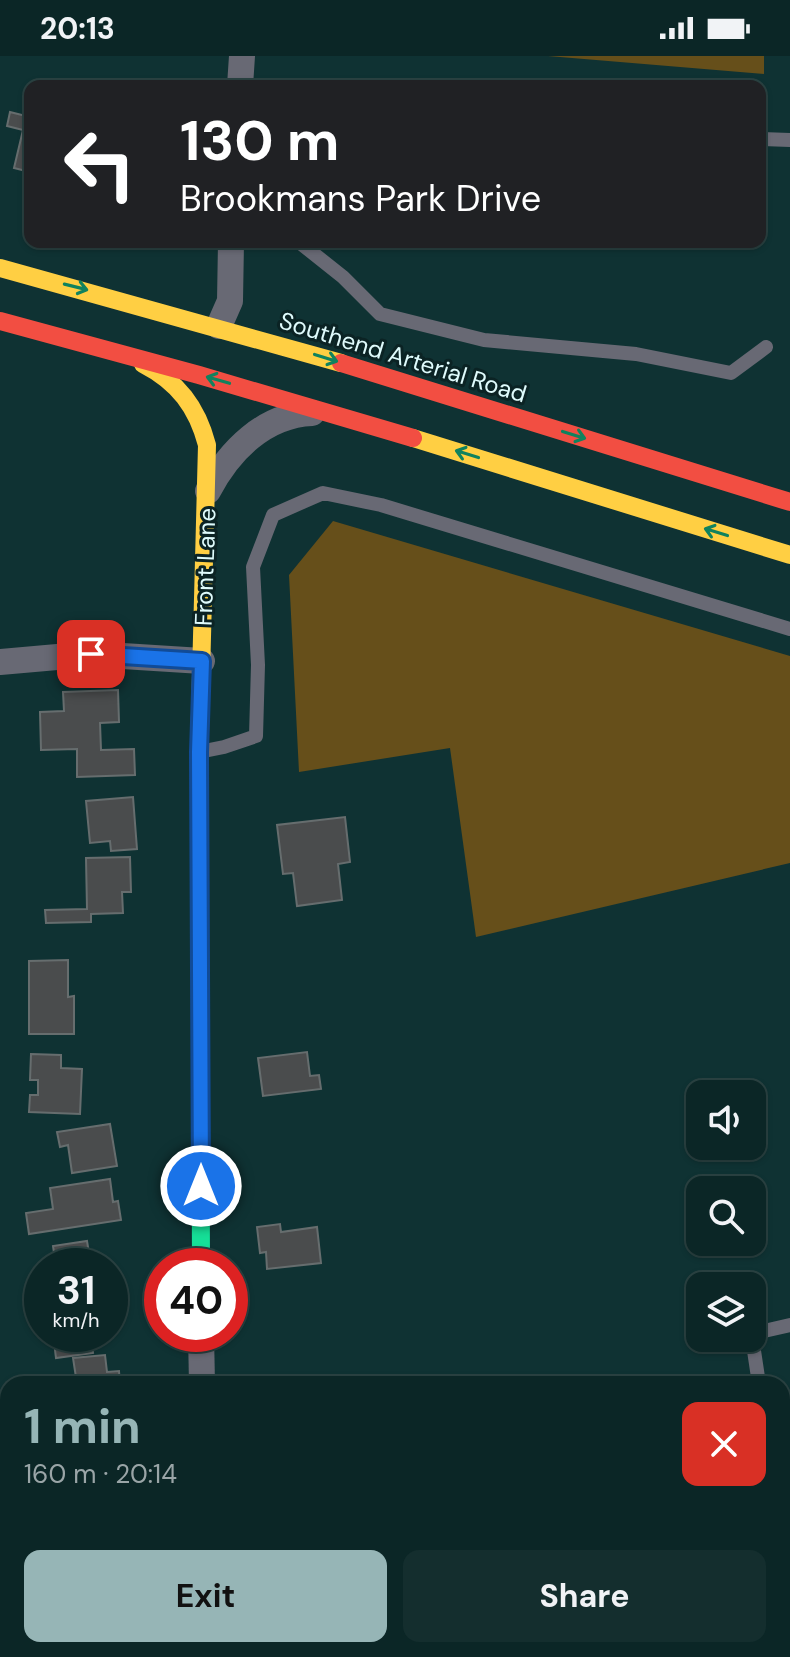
<!DOCTYPE html>
<html lang="en">
<head>
<meta charset="utf-8">
<style>
	:root { --surface:#0b2626; --page:#142e2e; --text:#f1f3f6; --muted:#9aa5a7; --line:#2b4343; --accent:#96b5b6 }
	body { margin:0; font-family:"DM Sans",sans-serif; background:var(--page); color:var(--text); height:100vh; display:flex; flex-direction:column; font-size:30px; white-space:nowrap }
	* { box-sizing:border-box; margin:0 }
	p { font-size:26px; color:var(--muted) }
	.icon { flex:none; width:44px; height:44px; fill:none; stroke:currentColor; stroke-width:2; stroke-linecap:round; stroke-linejoin:round }
	.map { position:relative; flex:1; overflow:hidden }
	.drawer { position:absolute; left:0px; top:1320px; width:790px; height:282px; display:flex; flex-direction:column; background:var(--surface); border-radius:24px 24px 0 0; box-shadow:0 2px 6px #0004,0 0 0 2px var(--line) }
	.drawer>* { flex:none }
	.guide { position:absolute; left:24px; top:24px; width:742px; height:168px; border-radius:16px; box-shadow:0 2px 6px #0004,0 0 0 2px var(--line); background:#202124; color:#fff; overflow:hidden }
	.tools { position:absolute; left:686px; top:1024px; display:grid; gap:16px }
	.tools a { display:grid; place-items:center; width:80px; height:80px; border-radius:16px; background:var(--surface); box-shadow:0 2px 6px #0004,0 0 0 2px var(--line); font-size:40px }
	.speed { position:absolute; left:24px; top:1192px; display:flex; gap:16px; font-size:40px; font-weight:700; text-align:center }
	.speed>* { display:grid; place-content:center; width:104px; height:104px; border-radius:50%; background:var(--surface); box-shadow:0 2px 6px #0004,0 0 0 2px var(--line); line-height:1 }
	.speed small { font-size:20px; font-weight:400 }
	.speed .limit { border:12px solid #d22; background:#fff; color:#111 }
	.pin { position:absolute; display:grid; place-items:center; width:68px; height:68px; color:#fff; margin:-34px; border-radius:16px; box-shadow:0 4px 12px #0006 }
	.me { position:absolute; width:88px; margin:-44px; rotate:0deg; stroke-linejoin:round; filter:drop-shadow(0 0 6px #0008) }
	.turn { display:flex; align-items:center; gap:28px; height:168px; padding:0 24px; font-size:36px }
	.turn .icon { width:104px; height:104px; stroke-width:2.5 }
	.turn b { display:block; font-size:56px; line-height:68px }
	.round { display:grid; place-items:center; flex:none; width:84px; height:84px; border-radius:16px; background:var(--page) }
	.overview { display:flex; align-items:center; justify-content:space-between; height:136px; padding:0 24px }
	h1 { font-size:48px; font-weight:700; line-height:60px; color:var(--accent) }
	.cta { display:flex; gap:16px; margin-top:auto; padding:16px 24px }
	.cta a { flex:1; height:92px; border-radius:16px; background:var(--accent); color:#111; font-size:32px; font-weight:700; line-height:92px; text-align:center }
	.cta a+a { background:var(--page); color:var(--text) }
	.status { display:flex; justify-content:space-between; align-items:center; height:56px; padding:0 40px; background:var(--surface); direction:ltr }
	.status svg { height:22px; fill:currentColor }
	.map>svg:first-child { display:block }
	.green { fill:#664f1a }
	.building { fill:#4a4c4d; stroke:#666d6e; stroke-width:2 }
	.lines { fill:none; stroke-linecap:round; stroke-linejoin:round }
	.lane { stroke:#686974; stroke-width:14 }
	.street { stroke:#686974; stroke-width:26 }
	.fast { stroke:#16e098; stroke-width:18 }
	.slow { stroke:#ffcf43; stroke-width:18 }
	.jam { stroke:#f24e42; stroke-width:18 }
	.oneway { stroke:#10825e }
	.route-casing { stroke:#114b97; stroke-width:20 }
	.route { stroke:#1a73e8; stroke-width:14 }
	.labels { text-anchor:middle; dominant-baseline:central; stroke-width:6; stroke-linejoin:round; paint-order:stroke }
	.street-label { font-size:24px; fill:#dffbfc; stroke:#0b2324 }
</style>
</head>
<body>
<div class="status"><b>20:13</b><svg viewBox="0 0 49 12"><path d="M0 12V9h3v3zM5 12V6h3v6zM10 12V3h3v9zM15 12V0h3v12zM26 1h20v11H26zM47 4h2v5h-2z"/></svg></div>
<div class="map">
<svg width="790" height="1601" viewBox="0 0 790 1601">
	<rect width="100%" height="100%" fill="#0f3233"/>
	<!-- green -->
	<g class="green">
		<path d="M548,0H764V18Z"/>
		<path d="M333,465L790,600V807L476,881L450,692L299,716L289,519Z"/>
		<path d="M0,1444H8V1480L0,1481Z"/>
	</g>
	<!-- building -->
	<g class="building">
		<path d="M10,56L30,61V116L14,112L23,74L7,70Z"/>
		<path d="M118,634L119,666L100,667L101,694L134,693L135,719L77,721V693L41,694L40,656L64,655L63,636Z"/>
		<path d="M133,741L137,793L111,795L110,785L90,787L86,745Z"/>
		<path d="M345,761L350,806L338,808L342,844L297,850L293,817L283,818L277,769Z"/>
		<path d="M130,801L131,836H122L123,857L91,858V866L46,867L45,854L87,853L86,802Z"/>
		<path d="M68,904V941L74,940V978H29V905Z"/>
		<path d="M307,996L310,1020L319,1019L321,1033L263,1040L258,1002Z"/>
		<path d="M31,998L61,999V1012L82,1013L80,1058L29,1056L30,1039H38V1024H30Z"/>
		<path d="M110,1068L117,1110L72,1117L68,1089L60,1091L57,1076Z"/>
		<path d="M110,1123L113,1146L118,1145L121,1164L29,1178L26,1157L53,1153L50,1132Z"/>
		<path d="M280,1168L281,1176L317,1171L321,1207L267,1213L266,1196L260,1197L257,1171Z"/>
		<path d="M87,1185L89,1197L95,1196L97,1210H56L53,1190Z"/>
		<path d="M53,1278H90L93,1297L56,1302Z"/>
		<path d="M105,1299L107,1316L119,1315L120,1328H77L73,1302Z"/>
		<path d="M279,1594H334L335,1598L281,1601Z"/>
	</g>
	<g class="lines">
		<!-- lane -->
		<g class="lane">
			<path d="M760,83L790,84"/>
			<path d="M299,186L343,221L380,258L484,284L636,298L731,317L766,291"/>
			<path d="M199,696L224,691L256,680L258,609L253,511L273,459L323,437L381,449L790,573"/>
			<path d="M759,1328L753,1288L764,1275L790,1269"/>
			<path d="M782,1442L790,1457"/>
			<path d="M782,1538L790,1595"/>
		</g>
		<!-- street -->
		<g class="street">
			<path d="M240,30L242,0"/>
			<path d="M219,270L230,245L231,186"/>
			<path d="M208,435C229,395 264,359 312,357"/>
			<path d="M0,606L91,598L202,605"/>
			<path d="M201,1278L202,1328"/>
			<path d="M220,1594L222,1601"/>
		</g>
		<!-- fast -->
		<path class="fast" d="M200,926L201,1210"/>
		<!-- slow -->
		<g class="slow">
			<path d="M0,212L341,307"/>
			<path d="M143,308C178,326 197,351 207,389L199,696L200,926"/>
			<path d="M413,382L790,499"/>
		</g>
		<!-- jam -->
		<g class="jam">
			<path d="M0,265L199,319L413,382"/>
			<path d="M341,307L790,446"/>
		</g>
	</g>
	<!-- one-way arrows -->
	<defs><path id="oneway-shaft" d="M-6 0H5M1.5-3L5.5 0L1.5 3" fill="none" stroke-width="1.6" stroke-linecap="round" stroke-linejoin="round" transform="scale(2)"/></defs>
	<g class="oneway">
		<use href="#oneway-shaft" transform="translate(76 231) rotate(14)"/>
		<use href="#oneway-shaft" transform="translate(326 302) rotate(17)"/>
		<use href="#oneway-shaft" transform="translate(218 324) rotate(-164)"/>
		<use href="#oneway-shaft" transform="translate(574 379) rotate(17)"/>
		<use href="#oneway-shaft" transform="translate(467 398) rotate(-163)"/>
		<use href="#oneway-shaft" transform="translate(716 476) rotate(-163)"/>
	</g>
	<g class="lines">
		<!-- route casing -->
		<g class="route-casing">
			<path id="route" d="M91,598L202,605L199,696L201,1130"/>
		</g>
		<!-- route -->
		<use href="#route" class="route"/>
	</g>
	<g class="labels">
		<!-- street labels -->
		<g class="street-label">
			<text transform="translate(403 301) rotate(17)">Southend Arterial Road</text>
			<text transform="translate(205 511) rotate(-88)">Front Lane</text>
		</g>
	</g>
</svg>
<div class="tools">
<a><svg class="icon" aria-label="sound" viewBox="0 0 24 24"><path d="M4 9h4l5-4v14l-5-4H4zM17 9q2 3 0 6"/></svg></a>
<a><svg class="icon" aria-label="search" viewBox="0 0 24 24"><circle cx="10" cy="10" r="6"/><path d="M15 15l6 6"/></svg></a>
<a><svg class="icon" aria-label="layers" viewBox="0 0 24 24"><path d="M12 4l9 5-9 5-9-5zM3 14l9 5 9-5"/></svg></a>
</div>
<div class="speed"><div>31<small>km/h</small></div><div class="limit">40</div></div>
<div class="pin" style="left:91px;top:598px;background:#d93025"><svg class="icon" aria-label="arrive" viewBox="0 0 24 24"><path d="M6 21V4h12l-3 4 3 4H6"/></svg></div>
<svg class="me" style="left:201px;top:1130px" viewBox="-20 -20 40 40"><circle r="17" fill="#1a73e8" stroke="#fff" stroke-width="3"/><path d="M0-11L8 9 0 5-8 9z" fill="#fff"/></svg>
<div class="guide">
<div class="turn"><svg class="icon" aria-label="left" viewBox="0 0 24 24"><path d="M17 20v-9H6M10 6l-5 5 5 5"/></svg><div><b>130 m</b>Brookmans Park Drive</div></div>
</div>
<section class="drawer">
<div class="overview"><div><h1>1 min</h1><p>160 m · 20:14</p></div><a class="round" style="background:#d93025;color:#fff"><svg class="icon" aria-label="close" viewBox="0 0 24 24"><path d="M6 6l12 12M18 6L6 18"/></svg></a></div>
<div class="cta"><a>Exit</a><a>Share</a></div>
</section>
</div>
</body>
</html>
